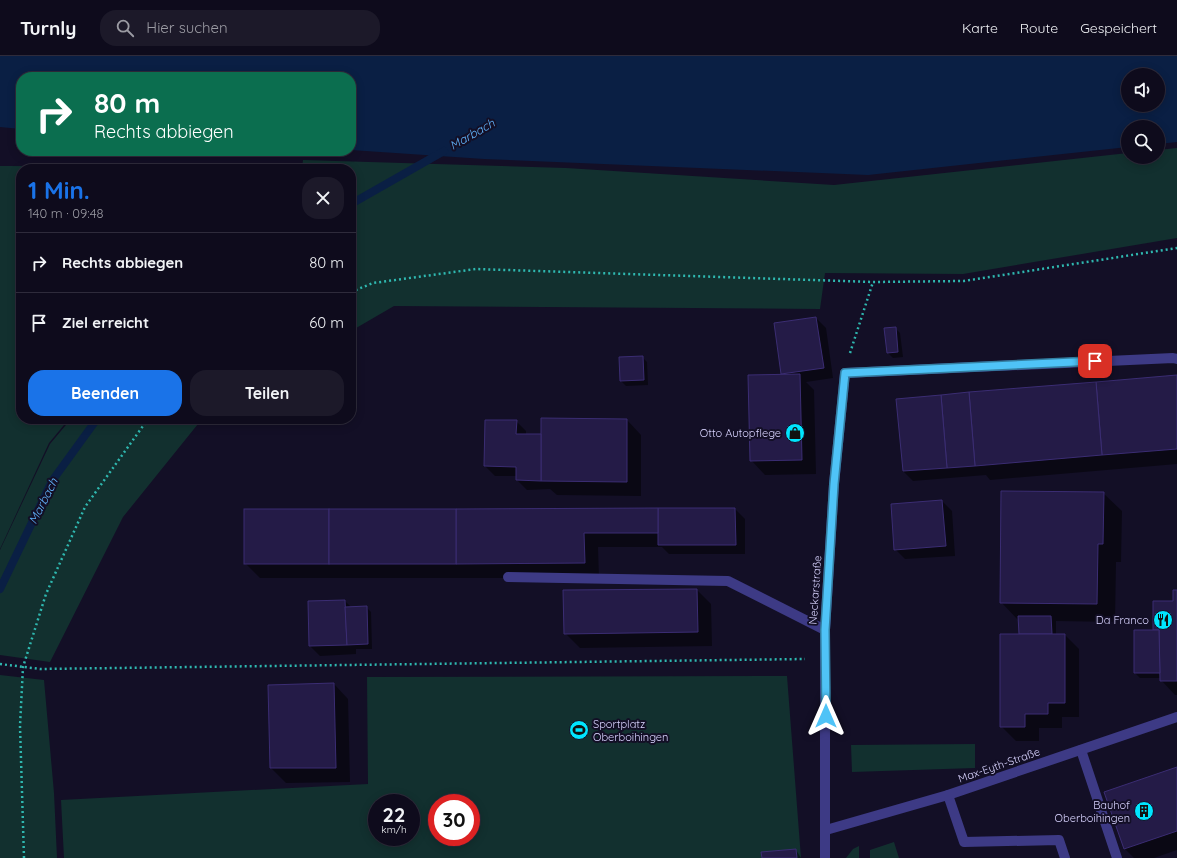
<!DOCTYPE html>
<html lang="de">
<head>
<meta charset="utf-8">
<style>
	:root { --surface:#0e0b1c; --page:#1c1929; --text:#f1f3f6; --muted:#9b9ba3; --line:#2e2b3b; --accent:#1a73e8 }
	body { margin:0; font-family:Quicksand,sans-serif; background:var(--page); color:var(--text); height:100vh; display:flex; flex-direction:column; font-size:15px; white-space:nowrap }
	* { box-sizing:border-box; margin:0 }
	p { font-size:13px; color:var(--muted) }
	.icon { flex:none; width:22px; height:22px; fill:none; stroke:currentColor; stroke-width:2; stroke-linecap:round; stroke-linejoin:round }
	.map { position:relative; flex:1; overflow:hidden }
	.sheet { position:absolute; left:16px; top:108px; width:340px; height:260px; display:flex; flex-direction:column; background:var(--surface); border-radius:16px; box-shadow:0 2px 10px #0003,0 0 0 1px var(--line) }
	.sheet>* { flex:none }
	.guide { position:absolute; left:16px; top:16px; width:340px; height:84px; border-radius:16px; box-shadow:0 2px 10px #0003,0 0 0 1px var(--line); background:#0b6e4f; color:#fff; overflow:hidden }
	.fabs { position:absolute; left:1121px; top:12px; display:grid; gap:8px }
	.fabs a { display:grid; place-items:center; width:44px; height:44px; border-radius:50%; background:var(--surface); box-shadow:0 2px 10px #0003,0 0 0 1px var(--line); font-size:20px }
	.speed { position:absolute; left:368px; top:738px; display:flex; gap:8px; font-size:20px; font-weight:700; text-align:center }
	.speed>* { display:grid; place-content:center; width:52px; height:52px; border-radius:50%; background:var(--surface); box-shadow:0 2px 10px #0003,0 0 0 1px var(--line); line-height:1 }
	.speed small { font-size:10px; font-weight:400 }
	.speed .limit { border:6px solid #d22; background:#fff; color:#111 }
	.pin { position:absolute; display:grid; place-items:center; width:34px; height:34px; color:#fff; margin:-17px; border-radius:8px; box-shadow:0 2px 6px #0006 }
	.me { position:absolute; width:44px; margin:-22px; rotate:0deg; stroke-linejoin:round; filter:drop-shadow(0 0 3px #0008) }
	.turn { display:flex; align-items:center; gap:14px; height:84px; padding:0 12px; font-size:18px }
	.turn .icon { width:52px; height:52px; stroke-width:2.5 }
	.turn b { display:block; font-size:28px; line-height:34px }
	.round { display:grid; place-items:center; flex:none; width:42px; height:42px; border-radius:16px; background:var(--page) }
	.headline { display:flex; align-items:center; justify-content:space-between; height:68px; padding:0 12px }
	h1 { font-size:24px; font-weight:800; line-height:30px; color:var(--accent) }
	.action { display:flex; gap:8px; margin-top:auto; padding:8px 12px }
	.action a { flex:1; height:46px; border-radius:16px; background:var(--accent); color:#fff; font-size:16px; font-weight:800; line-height:46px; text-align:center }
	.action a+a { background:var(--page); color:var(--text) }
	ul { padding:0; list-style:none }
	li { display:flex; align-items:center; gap:12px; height:60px; padding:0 12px; border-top:1px solid var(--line) }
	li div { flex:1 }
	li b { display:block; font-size:15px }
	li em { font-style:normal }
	header { display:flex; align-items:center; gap:24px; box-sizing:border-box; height:56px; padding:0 20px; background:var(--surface); border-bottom:1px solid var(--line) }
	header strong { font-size:19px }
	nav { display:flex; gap:22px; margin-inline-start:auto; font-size:14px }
	.search { width:280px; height:36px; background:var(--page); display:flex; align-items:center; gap:10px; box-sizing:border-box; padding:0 14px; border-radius:16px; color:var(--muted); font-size:15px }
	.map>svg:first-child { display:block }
	.green { fill:#12302f; fill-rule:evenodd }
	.water { fill:#0a1f44; fill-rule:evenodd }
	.shadow { fill:#0007 }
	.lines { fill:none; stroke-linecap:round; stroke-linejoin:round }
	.stream { stroke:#0a1f44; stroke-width:8 }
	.building { fill:#241b47; stroke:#3b2d73 }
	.path { stroke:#2fb8b0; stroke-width:2.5; stroke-dasharray:2 3; stroke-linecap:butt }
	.lane { stroke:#3d3a85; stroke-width:10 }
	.street { stroke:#3d3a85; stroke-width:10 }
	.route-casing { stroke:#337fa1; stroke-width:10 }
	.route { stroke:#4fc3f7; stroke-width:7 }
	.labels { text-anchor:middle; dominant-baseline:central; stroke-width:4; stroke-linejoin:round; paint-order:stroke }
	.poi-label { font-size:11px; fill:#d9d4ff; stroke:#130f26; text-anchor:end }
	.street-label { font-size:11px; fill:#d9d4ff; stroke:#130f26 }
	.water-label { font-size:12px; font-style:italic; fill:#62b6ff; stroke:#130f26 }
</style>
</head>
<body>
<header>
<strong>Turnly</strong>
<div class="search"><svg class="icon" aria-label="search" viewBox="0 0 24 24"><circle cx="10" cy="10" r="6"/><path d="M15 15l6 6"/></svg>Hier suchen</div>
<nav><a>Karte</a><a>Route</a><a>Gespeichert</a></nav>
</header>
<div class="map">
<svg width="1177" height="802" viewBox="0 0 1177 802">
	<rect width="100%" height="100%" fill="#130f26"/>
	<!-- green -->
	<g class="green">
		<path d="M1177,92V182L963,218L825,217L820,253L394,250L351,275V113H302L303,104L566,112L834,129L1128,97V101H1158V94Z"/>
		<path d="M0,110L295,111V113H21V363H69L49,387L0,493Z"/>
		<path d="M71,363H202L123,461L50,606L0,599V494L50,388Z"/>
		<path d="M0,619L44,624L54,737L57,802H0Z"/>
		<path d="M787,620L801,802H64L61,744L368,728L367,621ZM377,747H411V781H377ZM437,747H471V781H437Z"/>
		<path d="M975,688V712L852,716L851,689Z"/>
		<path d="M894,786L899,802H870V794Z"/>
		<path d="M859,790V802H846L853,793Z"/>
	</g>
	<!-- water -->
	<path class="water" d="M0,0H1177V86L1158,88V71H1128V91L868,119L484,103L351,94V21H21V73L0,71ZM1128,19H1158V49H1128Z"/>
	<!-- shadow -->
	<g class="shadow">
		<path d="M816,262L826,272L833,322L806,326L814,334L816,418L765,419L751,404L782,319L775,268Z"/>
		<path d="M895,272L900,277L903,301L893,302L888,297Z"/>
		<path d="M642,301L647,306L648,329L626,330L621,325L620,302Z"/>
		<path d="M1177,320V408L990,424L986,419L913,425L903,415Z"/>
		<path d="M627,364L641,379V440L557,439L550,433L527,434L517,424V420H495L485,410L516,365L526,375V379H541Z"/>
		<path d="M1103,437L1122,455L1121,506H1116L1115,566L1056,565V579H1065L1079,593V661H1062V672H1039V685H1016L1001,670L1021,579L1019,565L1001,546Z"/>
		<path d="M942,445L952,455L955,500L905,503L895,493Z"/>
		<path d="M735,453L745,463V498H669L662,491H598L599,522H260L245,507Z"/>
		<path d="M697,534L711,548L712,590L580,592L565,577Z"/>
		<path d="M1177,535V639H1175L1161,624V622H1140L1135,617L1154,575L1174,546Z"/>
		<path d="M345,545L352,552L366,551L371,556L372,593H356V598L320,600L310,590Z"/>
		<path d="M334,628L348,643L350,726L286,727L271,712L269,630Z"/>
		<path d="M1177,712V794L1154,802H1134L1125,793Z"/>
		<path d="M796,794L801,802H763Z"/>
	</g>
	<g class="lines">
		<!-- stream -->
		<g class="stream">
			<path d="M351,148L444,95"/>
			<path d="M0,533L52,425L97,363"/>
		</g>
	</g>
	<!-- building -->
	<g class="building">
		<path d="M816,261L824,312L781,318L774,267Z"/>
		<path d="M896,271L898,296L887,297L884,272Z"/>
		<path d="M643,300L644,324L620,325L619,301Z"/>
		<path d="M800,318L802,404L750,405L748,319Z"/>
		<path d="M1177,319V393L1102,399L1096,326Z"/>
		<path d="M1096,326L1102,399L975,410L969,336Z"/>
		<path d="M969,336L975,410L947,412L941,339Z"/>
		<path d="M941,339L947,412L903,415L896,343Z"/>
		<path d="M541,362L627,363V426L541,425Z"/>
		<path d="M485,364H517L516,378H541V425L516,424V411L484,410Z"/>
		<path d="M1001,435L1104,436L1103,488H1098L1097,548L1000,547Z"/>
		<path d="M942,444L946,490L894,494L891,448Z"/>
		<path d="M658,452H735L736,489H658Z"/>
		<path d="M658,452V477H584L585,507L456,508V453Z"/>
		<rect x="244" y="453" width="85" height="55"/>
		<rect x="329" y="453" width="127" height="55"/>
		<path d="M697,533L698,576L564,578L563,534Z"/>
		<path d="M1173,534H1177V625H1160L1159,574H1153V545H1173Z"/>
		<path d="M345,544L347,589L309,590L308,545Z"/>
		<path d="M367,550L368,588L347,589L345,551Z"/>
		<path d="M1018,560H1051L1052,578H1019Z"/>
		<path d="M1134,574H1159L1160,617H1134Z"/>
		<path d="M1000,578H1065V647H1048V658H1025V671H1000Z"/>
		<path d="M334,627L336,712H270L268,629Z"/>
		<path d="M1177,711V775L1124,793L1104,736Z"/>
		<path d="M796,793L797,802H762L761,796Z"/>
	</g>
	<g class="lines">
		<!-- path -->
		<g class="path">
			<path d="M351,236L373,227L476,213L873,226L964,225L1177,192"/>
			<path d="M850,297L873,226"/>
			<path d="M0,608L40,613L805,603"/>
			<path d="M24,802L20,670L23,611L46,538L85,451L143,370L150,363"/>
		</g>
		<!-- lane -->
		<g class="lane">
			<path d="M845,317L1173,302L1177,303"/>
			<path d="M508,521L728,525L825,574"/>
			<path d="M1081,694L1117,802"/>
			<path d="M948,739L964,786L1059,784L1065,802"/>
		</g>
		<!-- street -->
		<g class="street">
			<path d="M826,774L948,739L1177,661"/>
			<path d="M825,802V574L834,428L845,317"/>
		</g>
	</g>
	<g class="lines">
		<!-- route casing -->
		<g class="route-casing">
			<path id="route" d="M826,660L825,574L834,428L845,317L1095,305"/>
		</g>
		<!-- route -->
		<use href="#route" class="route"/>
	</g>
	<!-- icons -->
	<defs>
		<g id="shop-disc" transform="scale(1)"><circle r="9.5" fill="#00e5ff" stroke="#130f26"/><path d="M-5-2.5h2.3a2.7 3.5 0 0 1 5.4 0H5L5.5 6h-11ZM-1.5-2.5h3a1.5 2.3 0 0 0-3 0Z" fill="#111"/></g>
		<g id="restaurant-disc" transform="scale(1)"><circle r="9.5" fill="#00e5ff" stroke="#130f26"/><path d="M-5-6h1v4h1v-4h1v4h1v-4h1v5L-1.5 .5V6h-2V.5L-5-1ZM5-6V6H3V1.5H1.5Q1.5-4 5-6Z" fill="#111"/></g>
		<g id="stadium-disc" transform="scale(1)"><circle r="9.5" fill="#00e5ff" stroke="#130f26"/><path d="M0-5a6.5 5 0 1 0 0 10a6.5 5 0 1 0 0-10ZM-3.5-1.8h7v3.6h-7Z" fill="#111"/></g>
		<g id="building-disc" transform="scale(1)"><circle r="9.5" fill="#00e5ff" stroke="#130f26"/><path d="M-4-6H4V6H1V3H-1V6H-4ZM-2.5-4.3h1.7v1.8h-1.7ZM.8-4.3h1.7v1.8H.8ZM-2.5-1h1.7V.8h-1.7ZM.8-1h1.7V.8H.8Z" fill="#111"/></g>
	</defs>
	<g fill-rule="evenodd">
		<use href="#shop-disc" x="795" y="377"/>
		<use href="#restaurant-disc" x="1163" y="564"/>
		<use href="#stadium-disc" x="579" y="674"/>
		<use href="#building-disc" x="1144" y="755"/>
	</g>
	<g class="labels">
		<!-- poi labels -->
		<g class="poi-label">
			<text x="781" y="377">Otto Autopflege</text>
			<text x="1149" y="564">Da Franco</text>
			<text x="593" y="668" text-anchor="start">Sportplatz<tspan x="593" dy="13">Oberboihingen</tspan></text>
			<text x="1130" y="749">Bauhof<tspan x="1130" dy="13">Oberboihingen</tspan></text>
		</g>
		<!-- street labels -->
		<g class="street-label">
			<text transform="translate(815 534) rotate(-86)">Neckarstraße</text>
			<text transform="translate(999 709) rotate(-19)">Max-Eyth-Straße</text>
		</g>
		<!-- water labels -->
		<g class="water-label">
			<text transform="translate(472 78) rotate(-30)">Marbach</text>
			<text transform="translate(43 445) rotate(-63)">Marbach</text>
		</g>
	</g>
</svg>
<div class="fabs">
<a><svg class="icon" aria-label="sound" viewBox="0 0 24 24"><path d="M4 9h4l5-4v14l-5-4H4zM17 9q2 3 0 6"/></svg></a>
<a><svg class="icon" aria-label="search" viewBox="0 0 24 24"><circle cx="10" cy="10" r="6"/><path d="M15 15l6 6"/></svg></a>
</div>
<div class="speed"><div>22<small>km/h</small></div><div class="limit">30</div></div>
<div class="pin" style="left:1095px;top:305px;background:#d93025"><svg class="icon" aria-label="arrive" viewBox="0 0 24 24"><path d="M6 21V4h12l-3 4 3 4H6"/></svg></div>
<svg class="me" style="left:826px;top:660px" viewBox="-20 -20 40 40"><path d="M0-17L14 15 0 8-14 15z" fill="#4fc3f7" stroke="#fff" stroke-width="4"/></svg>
<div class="guide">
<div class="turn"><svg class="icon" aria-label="right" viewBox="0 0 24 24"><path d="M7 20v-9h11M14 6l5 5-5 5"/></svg><div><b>80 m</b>Rechts abbiegen</div></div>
</div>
<section class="sheet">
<div class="headline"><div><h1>1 Min.</h1><p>140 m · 09:48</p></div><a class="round"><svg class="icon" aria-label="close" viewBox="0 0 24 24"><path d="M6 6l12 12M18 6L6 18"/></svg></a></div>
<ul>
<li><svg class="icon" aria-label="right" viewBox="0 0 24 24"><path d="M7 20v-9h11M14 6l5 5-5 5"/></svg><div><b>Rechts abbiegen</b></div><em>80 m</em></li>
<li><svg class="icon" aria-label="arrive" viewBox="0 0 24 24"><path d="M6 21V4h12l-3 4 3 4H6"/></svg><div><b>Ziel erreicht</b></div><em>60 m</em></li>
</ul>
<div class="action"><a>Beenden</a><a>Teilen</a></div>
</section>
</div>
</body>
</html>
